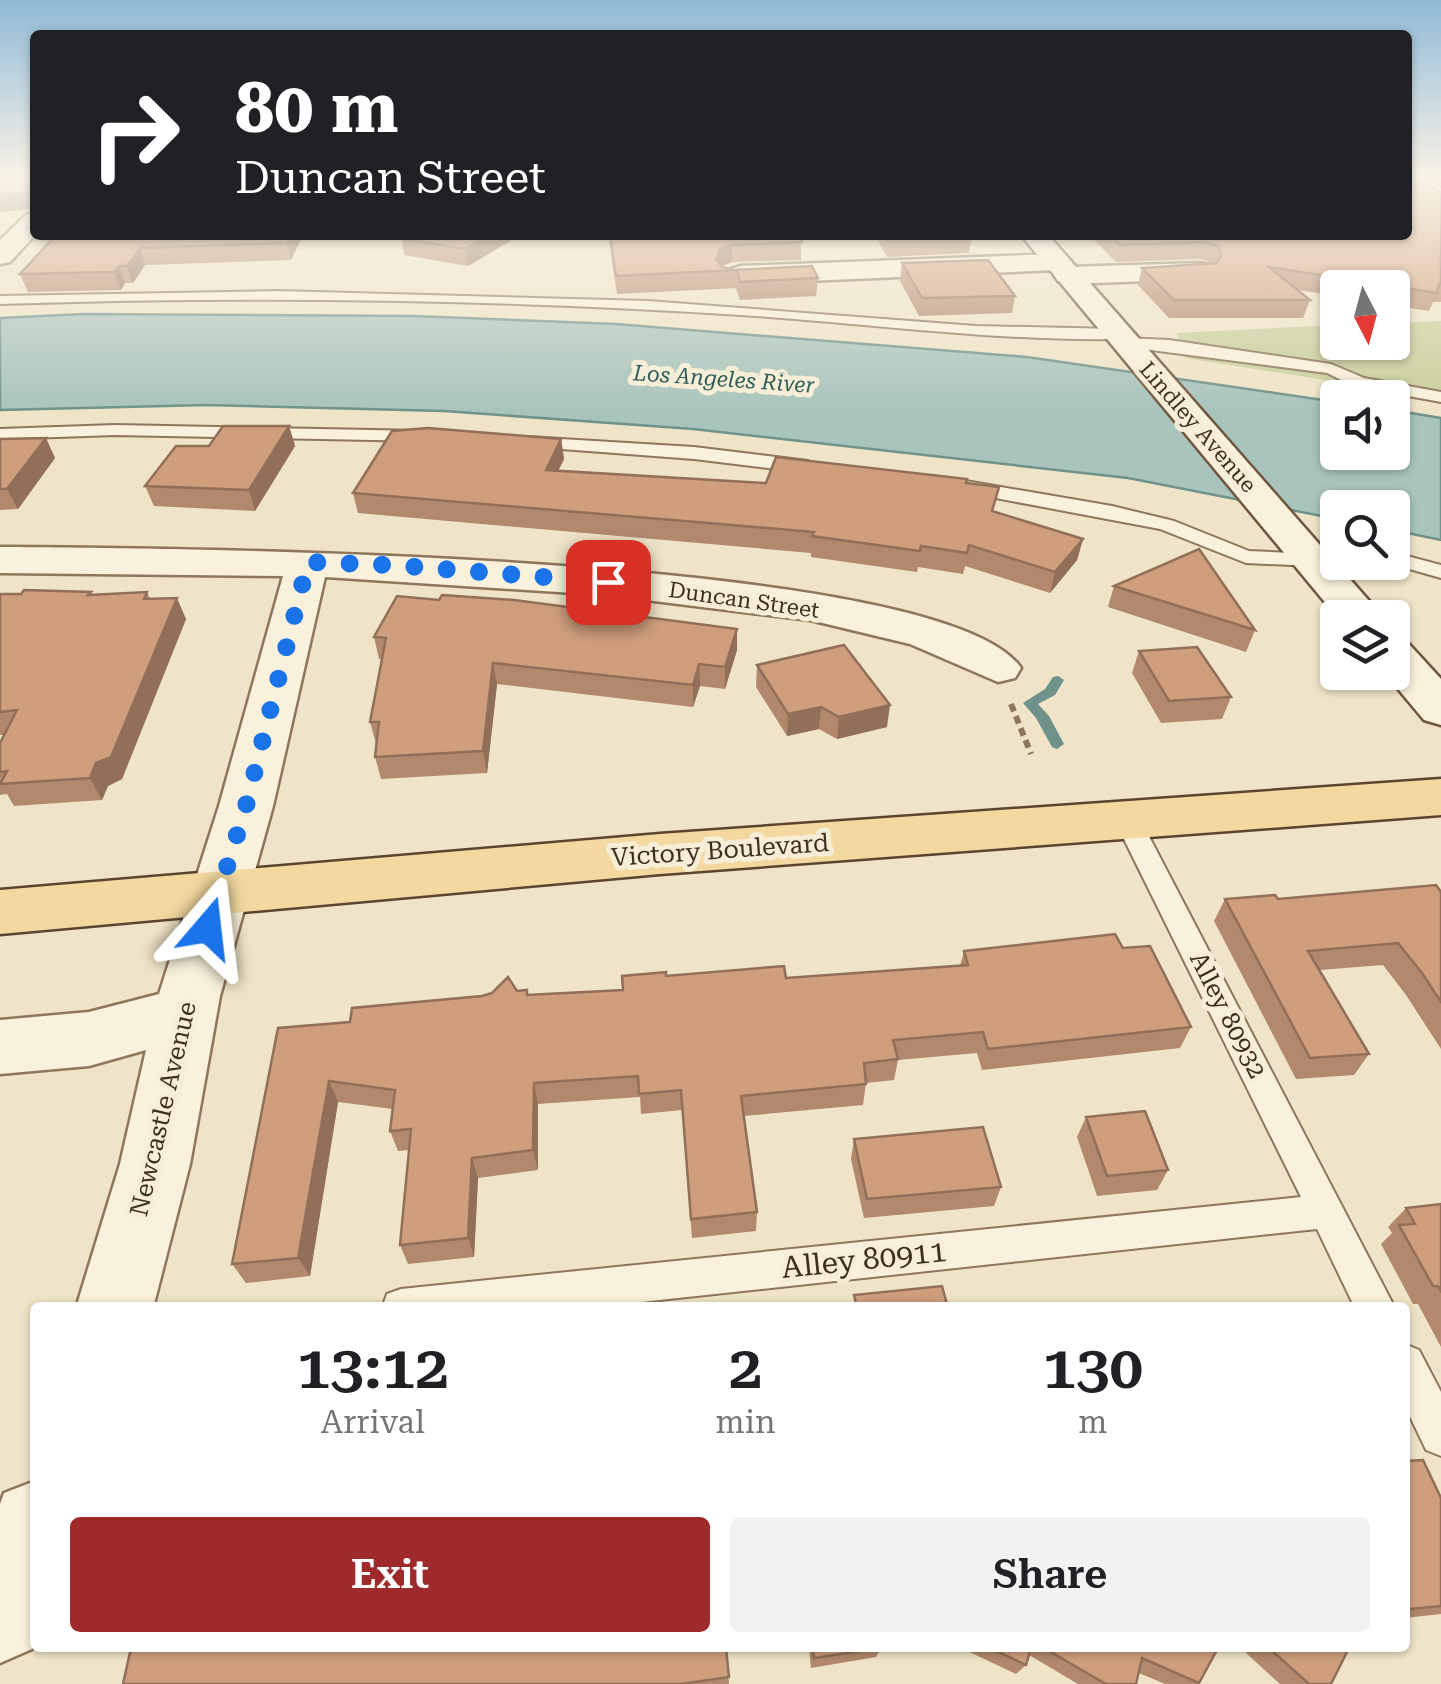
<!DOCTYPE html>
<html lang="en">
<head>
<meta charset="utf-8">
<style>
	:root { --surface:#fff; --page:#f2f2f2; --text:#202124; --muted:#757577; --accent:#9e2a2b }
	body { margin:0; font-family:"Roboto Serif",serif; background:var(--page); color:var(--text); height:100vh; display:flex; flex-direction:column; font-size:38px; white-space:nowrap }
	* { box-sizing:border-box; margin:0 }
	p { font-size:32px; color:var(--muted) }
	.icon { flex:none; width:55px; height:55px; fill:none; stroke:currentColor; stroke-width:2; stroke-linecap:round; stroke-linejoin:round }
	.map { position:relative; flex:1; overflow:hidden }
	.sheet { position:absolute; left:30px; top:1302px; width:1380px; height:350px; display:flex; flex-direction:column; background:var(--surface); border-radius:10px; box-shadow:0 2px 8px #0004 }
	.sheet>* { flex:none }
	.hud { position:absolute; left:30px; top:30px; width:1382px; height:210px; border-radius:10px; box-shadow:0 2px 8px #0004; background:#202124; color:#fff; overflow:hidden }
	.needle { width:65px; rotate:174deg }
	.fabs { position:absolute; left:1320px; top:270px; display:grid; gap:20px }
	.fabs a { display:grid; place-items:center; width:90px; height:90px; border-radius:10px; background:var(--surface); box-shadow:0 2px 8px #0004; font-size:50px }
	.pin { position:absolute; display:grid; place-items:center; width:85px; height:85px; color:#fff; margin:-42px; border-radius:20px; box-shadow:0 5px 15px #0006 }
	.me { position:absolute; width:110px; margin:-55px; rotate:17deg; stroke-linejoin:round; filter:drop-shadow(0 0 8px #0008) }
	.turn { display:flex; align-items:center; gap:35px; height:210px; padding:0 40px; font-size:45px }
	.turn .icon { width:130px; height:130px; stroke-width:2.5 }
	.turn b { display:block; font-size:70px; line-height:85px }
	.eta { display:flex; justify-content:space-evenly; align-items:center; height:170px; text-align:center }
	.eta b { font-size:60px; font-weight:600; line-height:70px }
	.cta { display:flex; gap:20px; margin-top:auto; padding:20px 40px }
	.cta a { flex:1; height:115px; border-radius:10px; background:var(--accent); color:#fff; font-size:40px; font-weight:600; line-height:115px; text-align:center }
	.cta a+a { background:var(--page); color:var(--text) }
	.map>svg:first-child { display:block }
	.green { fill:#c9cf9b }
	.water { fill:#a9c4bc; stroke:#6f938a; stroke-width:2.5 }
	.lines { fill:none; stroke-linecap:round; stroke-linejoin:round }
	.stream { fill:#6f938a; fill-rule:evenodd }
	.service-casing { stroke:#8d765c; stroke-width:4 }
	.minor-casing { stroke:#8d765c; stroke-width:5 }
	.secondary-casing { stroke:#6f573f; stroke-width:5 }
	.primary-casing { stroke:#5b4430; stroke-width:5 }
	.path { stroke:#8d765c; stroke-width:6; stroke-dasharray:8 5; stroke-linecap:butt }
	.service { fill:#faf1dc; fill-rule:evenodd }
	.minor { fill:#faf1dc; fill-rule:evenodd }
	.secondary { fill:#faf1dc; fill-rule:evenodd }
	.primary { fill:#f3d9a0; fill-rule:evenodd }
	.wall { fill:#b2896c }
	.shaded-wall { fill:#916f58 }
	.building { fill:#cf9f7d; stroke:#916f58; stroke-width:2.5 }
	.route { stroke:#1a73e8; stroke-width:18; stroke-dasharray:0 32.4 }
	.labels { text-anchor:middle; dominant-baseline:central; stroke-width:10; stroke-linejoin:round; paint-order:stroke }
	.far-water-label { font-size:22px; font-style:italic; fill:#2f5d5a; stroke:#f7eed8 }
	.far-street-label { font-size:22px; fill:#3d2e20; stroke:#f7eed8 }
	.street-label { font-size:25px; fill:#3d2e20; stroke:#f7eed8 }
	.near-street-label { font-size:30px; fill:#3d2e20; stroke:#f7eed8 }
</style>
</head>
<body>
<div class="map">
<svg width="1441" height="1684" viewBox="0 0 1441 1684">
	<rect width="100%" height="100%" fill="#f0e4c8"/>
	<!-- green -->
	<path class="green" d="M1441,321V392L1371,379L1351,384L1185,358L1177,333L1337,325L1338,342H1392L1393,323Z"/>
	<!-- water -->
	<path class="water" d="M83,314L414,316L616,324L1027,357L1337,402L1338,452H1392L1393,410L1441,418V540L1393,530L1392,508H1338L1337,519L1128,478L693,429L444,411L207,405L0,410V318Z"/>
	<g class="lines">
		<!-- stream -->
		<path class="stream" d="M1058,676L1064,680L1055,695L1038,704L1049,716L1064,744L1057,749L1052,747L1036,718L1023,703L1045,689L1053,677Z"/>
		<!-- service casing -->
		<g class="service-casing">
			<g id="service">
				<path d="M278,291L648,301L976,326L1118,329L1126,334L1118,339C991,341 867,323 741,315C494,299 247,296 0,304V296Z"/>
				<path d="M1126,338L1169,340L1331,364L1364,378L1441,392V402L1354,386L1327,373L1120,346V340Z"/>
				<path d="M115,425L425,431L434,436L425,441L115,435L0,439V429Z"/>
				<path d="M528,437L694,447L808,461L817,467L808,473L694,459L522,446V438Z"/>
				<path d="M960,480L1112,506L1174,521L1249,551L1313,554L1323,560L1313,566L1246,563L1160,529L953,490L950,486Z"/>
				<path d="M1392,552L1441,565V578L1385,562H1392Z"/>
				<path d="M1127,809L1137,812L1140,819L1395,1308H1355L1317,1229L585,1308H382L387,1294L401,1289L1301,1197L1114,819L1117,812Z"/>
				<path d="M1405,1344L1419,1350L1441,1392V1456L1426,1450L1405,1406Z"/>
			</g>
		</g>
		<!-- minor casing -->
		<g class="minor-casing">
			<g id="minor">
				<path d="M35,212V235L10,262L0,264V240L26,215Z"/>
				<path d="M1056,254L1066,256L1070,262L1067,267L1200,263L1210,265L1214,271L1210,277L1200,279L1068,284L1058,281L1054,275L1057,270L741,284L731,281L727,275L731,269L741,266Z"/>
				<path d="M0,547C158,548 943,552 1021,668L1015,678L998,682L910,644L810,620L605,595L325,577L273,806L220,996L190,1164L153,1308H76L120,1164L146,1050L89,1066L0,1074V1020L89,1012L159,994L219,806L283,576L0,573Z"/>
				<path d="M35,1481V1643L32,1649L0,1663V1504L4,1493Z"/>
			</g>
		</g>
		<!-- secondary casing -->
		<g class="secondary-casing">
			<g id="secondary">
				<path d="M1021,235H1048L1384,618H1338Z"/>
				<path d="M1392,639L1408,643L1441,679V725L1424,720L1384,672H1392Z"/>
			</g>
		</g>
		<!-- primary casing -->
		<g class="primary-casing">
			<path id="primary" d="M1441,779V815L660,874L0,934V890L660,834Z"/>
		</g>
		<!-- path -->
		<path class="path" d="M1011,704L1031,754"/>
		<!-- service -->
		<use href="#service" class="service"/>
		<!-- minor -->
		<use href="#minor" class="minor"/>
		<!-- secondary -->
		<use href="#secondary" class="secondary"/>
		<!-- primary -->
		<use href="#primary" class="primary"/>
	</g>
	<!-- wall -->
	<g class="wall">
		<path d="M0,175H35V209L0,212Z"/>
		<path d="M1422,175H1441V188Z"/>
		<path d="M1412,179L1441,193V302H1433L1429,311L1392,305V288H1338V296L1297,290L1310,300L1303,318H1169L1138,285L1142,268L1213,263L1200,259L1116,262L1089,235H1408Z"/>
		<path d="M56,235H303L291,260L145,265L133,283H125L121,290L28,292L20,274Z"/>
		<path d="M401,235H520L468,266L404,255Z"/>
		<path d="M608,235H971L972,236L969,253L887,257L876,237L801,240V260L732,262L722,266L733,270L818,278L816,296L740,300L736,288L617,294Z"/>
		<path d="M902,263L1015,296L1012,313L919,316L900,281Z"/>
		<path d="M289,426L295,446L255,511L154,506L145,486Z"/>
		<path d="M0,439L55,458L18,509L0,510Z"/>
		<path d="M561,439L564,459L558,471L766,483H966L994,512L1083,539L1077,560L1050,593L965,566L963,574L918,567L917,572L811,557V553L358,513L353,493Z"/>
		<path d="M1114,586L1255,630L1246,652L1108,607Z"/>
		<path d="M147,592L150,599L186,619L122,779L108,786L102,800L14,806L7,794L0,795V743L4,735H0V594L92,595Z"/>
		<path d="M737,629V650L725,689L700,686L693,707L497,684L487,773L381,779L375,757L376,744L370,722L382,659H379L374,637Z"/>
		<path d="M1139,651L1231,697L1222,719L1161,723L1132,673Z"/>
		<path d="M757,665L887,727L837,739L819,729L787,736L756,687Z"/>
		<path d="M1441,892V1049L1406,995L1383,965L1320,970L1369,1054L1354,1075L1296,1079L1214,921L1225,899H1278Z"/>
		<path d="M1123,948L1191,1027L1180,1048L982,1070L977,1053L898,1060L894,1080L866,1083L863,1105L744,1116L757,1212L756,1231L692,1238L682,1110L641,1114L640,1097L538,1104V1170L478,1178L474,1257L408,1264L400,1245L409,1150L398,1151L390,1131L393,1109L338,1102L310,1276L246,1283L232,1264L350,1022L517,991L528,995L623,990L666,976L786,978L960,966L964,951Z"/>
		<path d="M1086,1117L1168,1170L1157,1190L1097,1196L1077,1137Z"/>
		<path d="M854,1139L1001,1187L994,1206L864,1218L851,1159Z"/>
		<path d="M1441,1204V1347L1418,1304H1413L1381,1244L1392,1233L1388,1227L1406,1208Z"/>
		<path d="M1405,1461L1441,1498V1614L1405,1618Z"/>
		<path d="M131,1648H729H726L729,1684H123Z"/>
		<path d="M809,1648H905L880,1650L876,1657L811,1668Z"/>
		<path d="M961,1648H1218L1199,1683L1197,1684H1165L1139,1673L1136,1684H1078L1029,1655L1026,1665L1016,1674Z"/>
		<path d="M1249,1648H1349L1331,1684H1280L1246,1653Z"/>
	</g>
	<!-- shaded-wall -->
	<g class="shaded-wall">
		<path d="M28,193L34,208L0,212V196Z"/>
		<path d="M291,235H303L291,260L287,243Z"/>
		<path d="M489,235H520L468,266L465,249Z"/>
		<path d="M732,245V262L720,267L716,259L720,249Z"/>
		<path d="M140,248L145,265L133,283L127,266Z"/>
		<path d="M119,266L125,283L121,290L114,272Z"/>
		<path d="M289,426L295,446L255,511L249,490Z"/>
		<path d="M46,438L55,458L18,509L7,489Z"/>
		<path d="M561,439L564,459L549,490L546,470Z"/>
		<path d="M1083,539L1077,560L1050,593L1055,572Z"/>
		<path d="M177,598L186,619L122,779L108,786L102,800L90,778Z"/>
		<path d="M737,629V650L725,689V667Z"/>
		<path d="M493,663L497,684L487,773L483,751Z"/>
		<path d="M699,664L700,686L693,707V685Z"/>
		<path d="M890,705L887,727L837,739L839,717Z"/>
		<path d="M821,707L819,729L787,736L788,714Z"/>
		<path d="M329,1081L338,1102L310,1276L298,1258Z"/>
		<path d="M534,1083L538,1104V1170L533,1150Z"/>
		<path d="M472,1158L478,1178L474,1257L468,1238Z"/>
	</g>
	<!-- building -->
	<g class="building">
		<path d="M0,175H35V196L28,193L0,196Z"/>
		<path d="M1408,175H1412V179L1441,193V284H1439L1437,293L1269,267L1310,300H1174L1142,268L1216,263L1222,256L1218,246L1205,242L1120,245L1110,235H1408Z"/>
		<path d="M56,235H291L287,243L140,248L127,266H119L114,272L20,274Z"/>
		<path d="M401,235H489L465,249L400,238Z"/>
		<path d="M610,235H798L802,242L732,245L720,249L716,259L722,267L733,270L812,266L818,278L740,282L737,270L616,276Z"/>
		<path d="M886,235H971L972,236L888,239Z"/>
		<path d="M988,260L1015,296L922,298L902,263Z"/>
		<path d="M223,426H289L249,490L145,486L176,446H209Z"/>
		<path d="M428,428L561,439L546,470L766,483L776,457L967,479L966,483L999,487L992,511L1083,539L1055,572L969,545L967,553L921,546L920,551L812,536L814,532L353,493L392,431Z"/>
		<path d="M46,438L7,489H0V439Z"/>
		<path d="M1199,549L1255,630L1114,586Z"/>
		<path d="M24,590L91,592L88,595L147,592L144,599L177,598L111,757L96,763L90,778L0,784L7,771L0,772V743L17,710L0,712V594H21Z"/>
		<path d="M442,595L514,600L737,629L725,667L699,664L693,685L493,663L483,751L375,757L379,722H370L386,638L374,637L397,596L439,600Z"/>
		<path d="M844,645L890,705L839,717L821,707L788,714L757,665Z"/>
		<path d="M1197,647L1231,697L1169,701L1139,651Z"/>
		<path d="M1436,885L1441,892V1002L1422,973L1398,943L1308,951L1369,1054L1310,1058L1225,899L1275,895L1278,899Z"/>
		<path d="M1115,934L1123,948L1150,946L1191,1027L988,1049L983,1032L893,1040L898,1059L864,1063L866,1084L741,1096L757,1212L691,1219L681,1090L639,1094L638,1076L534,1083L533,1150L472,1158L468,1238L400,1245L411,1129L390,1131L395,1090L329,1081L298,1258L232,1264L278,1028L350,1022L352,1008L482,996L492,993L508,977L517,991L527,990V995L623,990L622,976L666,972V976L784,966L786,978L968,965L964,951Z"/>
		<path d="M1145,1111L1168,1170L1107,1176L1086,1117Z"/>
		<path d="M983,1127L1001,1187L867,1199L854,1139Z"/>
		<path d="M1441,1204V1291L1438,1286H1433L1399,1225L1415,1224L1406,1208Z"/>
		<path d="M942,1286L948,1308H857L854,1295Z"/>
		<path d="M1423,1460L1441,1498V1606L1410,1609L1405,1606V1461Z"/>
		<path d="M131,1648H726L729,1677L681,1684H123Z"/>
		<path d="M813,1648H881L814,1658Z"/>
		<path d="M990,1648H1031L1026,1665Z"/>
		<path d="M1044,1648H1218L1199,1683L1142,1658L1136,1684H1106Z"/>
		<path d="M1269,1648H1349L1331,1684H1309Z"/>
	</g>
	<!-- sky -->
	<linearGradient id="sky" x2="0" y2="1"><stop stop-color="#8fbad6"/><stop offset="0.43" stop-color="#f8f3e6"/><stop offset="1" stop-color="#f8f3e6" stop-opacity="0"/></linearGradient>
	<rect width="1441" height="411" fill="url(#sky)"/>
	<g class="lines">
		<!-- route -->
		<path class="route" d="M208,928L246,806L308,562L392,565L608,582"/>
	</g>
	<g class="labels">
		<!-- far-water labels -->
		<g class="far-water-label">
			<text transform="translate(724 379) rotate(4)">Los Angeles River</text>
		</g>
		<!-- far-street labels -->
		<g class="far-street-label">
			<text transform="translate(1198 427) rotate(49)">Lindley Avenue</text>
			<text transform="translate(744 600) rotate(8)">Duncan Street</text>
		</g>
		<!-- street labels -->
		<g class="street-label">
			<text transform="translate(720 850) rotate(-4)">Victory Boulevard</text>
			<text transform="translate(1228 1015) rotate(63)">Alley 80932</text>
			<text transform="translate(163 1109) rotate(-77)">Newcastle Avenue</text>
		</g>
		<!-- near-street labels -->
		<g class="near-street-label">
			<text transform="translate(864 1259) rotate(-6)">Alley 80911</text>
		</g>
	</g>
</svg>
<div class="fabs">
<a><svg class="needle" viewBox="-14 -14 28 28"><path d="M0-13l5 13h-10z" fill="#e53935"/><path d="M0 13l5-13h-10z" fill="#757577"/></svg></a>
<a><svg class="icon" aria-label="sound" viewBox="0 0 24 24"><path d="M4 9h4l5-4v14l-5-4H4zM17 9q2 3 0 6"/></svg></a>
<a><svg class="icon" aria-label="search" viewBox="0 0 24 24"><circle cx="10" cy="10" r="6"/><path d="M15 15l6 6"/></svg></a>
<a><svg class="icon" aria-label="layers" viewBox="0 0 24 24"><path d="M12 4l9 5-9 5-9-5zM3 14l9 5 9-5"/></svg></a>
</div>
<div class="pin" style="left:608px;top:582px;background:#d93025"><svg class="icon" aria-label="arrive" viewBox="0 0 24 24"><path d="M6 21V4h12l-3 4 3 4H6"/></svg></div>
<svg class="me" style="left:208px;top:928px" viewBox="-20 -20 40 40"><path d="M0-17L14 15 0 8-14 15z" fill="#1a73e8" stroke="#fff" stroke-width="4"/></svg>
<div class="hud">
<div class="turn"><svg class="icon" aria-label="right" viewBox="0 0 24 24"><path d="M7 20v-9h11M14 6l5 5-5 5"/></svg><div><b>80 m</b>Duncan Street</div></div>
</div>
<section class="sheet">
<div class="eta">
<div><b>13:12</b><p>Arrival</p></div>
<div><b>2</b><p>min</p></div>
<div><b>130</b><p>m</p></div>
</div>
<div class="cta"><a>Exit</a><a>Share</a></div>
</section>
</div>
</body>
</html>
